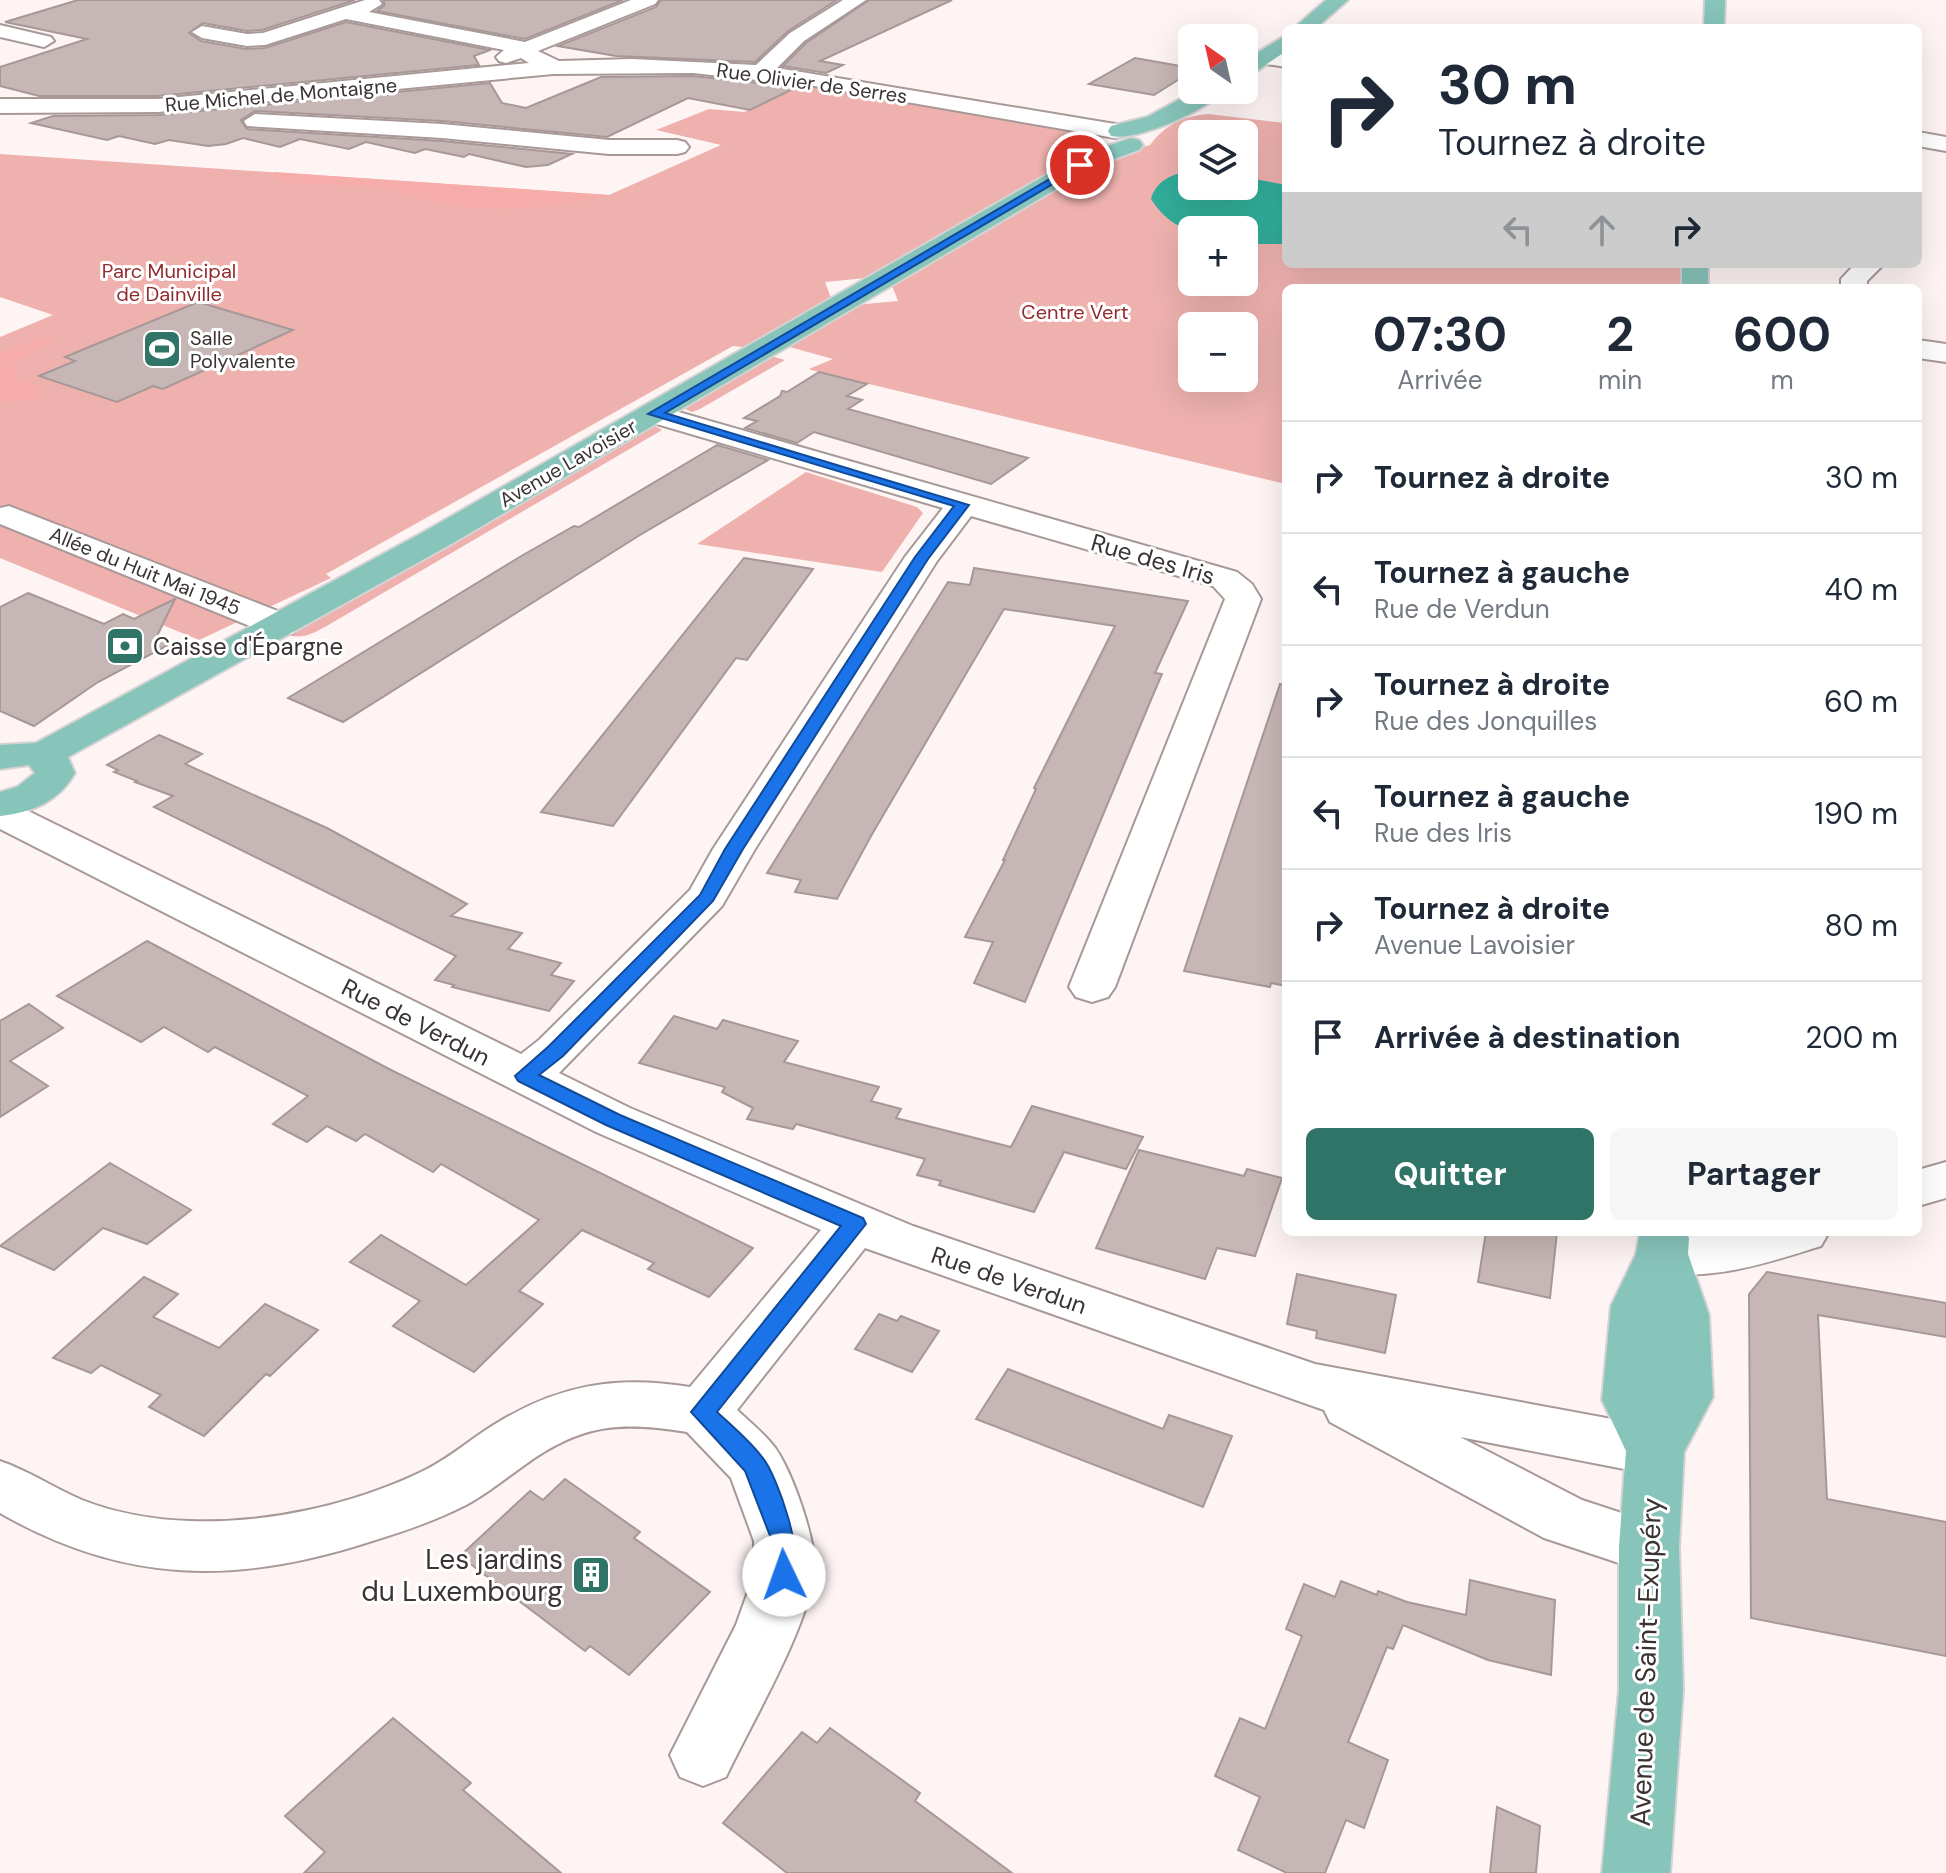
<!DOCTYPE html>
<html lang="fr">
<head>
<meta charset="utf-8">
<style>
	:root { --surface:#fff; --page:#f6f6f7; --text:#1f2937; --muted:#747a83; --line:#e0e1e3; --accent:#2f7467 }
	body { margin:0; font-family:"DM Sans",sans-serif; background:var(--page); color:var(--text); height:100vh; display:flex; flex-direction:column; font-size:30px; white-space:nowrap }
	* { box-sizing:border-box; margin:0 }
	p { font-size:26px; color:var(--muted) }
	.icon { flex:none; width:44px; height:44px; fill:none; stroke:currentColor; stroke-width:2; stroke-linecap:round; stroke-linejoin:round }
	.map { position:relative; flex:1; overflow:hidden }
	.drawer { position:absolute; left:1282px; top:284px; width:640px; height:952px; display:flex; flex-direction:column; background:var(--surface); border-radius:12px; box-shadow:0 8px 32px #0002 }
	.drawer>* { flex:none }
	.banner { position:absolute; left:1282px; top:24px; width:640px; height:244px; border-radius:12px; box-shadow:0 8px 32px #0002; background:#fff; color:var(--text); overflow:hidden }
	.needle { width:52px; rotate:326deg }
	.tools { position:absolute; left:1178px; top:24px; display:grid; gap:16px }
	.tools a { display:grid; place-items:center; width:80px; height:80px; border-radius:12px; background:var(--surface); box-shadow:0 8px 32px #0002; font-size:40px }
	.pin { position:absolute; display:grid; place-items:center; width:68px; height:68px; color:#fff; margin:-34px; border:4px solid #fff; border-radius:50%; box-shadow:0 2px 8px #0007 }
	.me { position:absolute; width:88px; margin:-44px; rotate:357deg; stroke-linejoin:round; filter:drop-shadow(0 0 6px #0008) }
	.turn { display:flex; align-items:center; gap:28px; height:168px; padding:0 24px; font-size:36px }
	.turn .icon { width:104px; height:104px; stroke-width:2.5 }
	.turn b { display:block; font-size:56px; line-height:68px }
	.lanes { display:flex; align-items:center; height:76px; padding:0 24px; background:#0003; justify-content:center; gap:40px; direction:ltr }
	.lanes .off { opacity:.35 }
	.eta { display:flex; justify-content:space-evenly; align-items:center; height:136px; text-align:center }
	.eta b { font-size:48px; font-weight:700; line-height:56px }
	.action { display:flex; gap:16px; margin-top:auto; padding:16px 24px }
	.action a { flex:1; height:92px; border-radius:12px; background:var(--accent); color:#fff; font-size:32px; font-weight:700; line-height:92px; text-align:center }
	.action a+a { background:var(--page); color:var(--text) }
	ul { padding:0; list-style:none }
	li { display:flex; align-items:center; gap:24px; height:112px; padding:0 24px; border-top:2px solid var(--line) }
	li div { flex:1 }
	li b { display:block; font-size:30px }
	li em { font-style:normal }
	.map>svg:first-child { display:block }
	.green { fill:#eeb1ae; fill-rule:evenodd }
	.forest { fill:#f6aca9 }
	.water { fill:#31ad99 }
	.building { fill:#c6b6b5; stroke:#a79897; stroke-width:2 }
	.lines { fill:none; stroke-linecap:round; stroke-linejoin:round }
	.minor-casing { stroke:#a89998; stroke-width:4 }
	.major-casing { stroke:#d4d2d2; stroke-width:4 }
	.minor { fill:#fff; fill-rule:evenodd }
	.major { fill:#87c4ba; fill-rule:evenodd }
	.route { fill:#1a73e8; stroke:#114b97; stroke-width:2 }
	.labels { text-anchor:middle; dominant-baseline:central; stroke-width:6; stroke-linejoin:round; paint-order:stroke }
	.far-street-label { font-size:20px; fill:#3a3333; stroke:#fff }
	.far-park-label { font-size:20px; fill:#922a2f; stroke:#fff }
	.far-poi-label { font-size:20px; fill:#3a3333; stroke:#fff; text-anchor:start }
	.street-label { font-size:24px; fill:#3a3333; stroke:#fff }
	.poi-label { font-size:24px; fill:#3a3333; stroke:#fff; text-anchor:start }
	.near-poi-label { font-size:28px; fill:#3a3333; stroke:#fff; text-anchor:end }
	.near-street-label { font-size:28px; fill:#3a3333; stroke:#fff }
</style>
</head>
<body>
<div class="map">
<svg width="1946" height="1873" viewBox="0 0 1946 1873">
	<rect width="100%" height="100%" fill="#fef4f4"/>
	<!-- green -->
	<g class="green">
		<path d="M810,84L1067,131L1086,137C1089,153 1074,158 1062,166L866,278L825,282L831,298L743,347L733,346L326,574L331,578L199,640L0,558V337L53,315L0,297V154L609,195L721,145L656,130L709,109L744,112L801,85Z"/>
		<path d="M1208,114L1286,123V264H1686L1684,288H1286V484L815,371L809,369L833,359L786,346L854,305L898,301L891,283L1085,171L1120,153L1150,145C1165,125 1183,116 1208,114ZM1192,134H1244V186H1192ZM1192,230H1244V282H1192ZM1192,326H1244V378H1192Z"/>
		<path d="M771,356L785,360L700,409L692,412L685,409Z"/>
		<path d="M655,426L662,430L325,627C312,634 301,640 285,634Z"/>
		<path d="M806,472L917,507L923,513L882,572L697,544Z"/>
	</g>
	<!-- forest -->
	<g class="forest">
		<path d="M274,172L609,195C562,207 504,213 455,206C431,202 407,194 383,189C347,181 310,189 273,179Z"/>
		<path d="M40,338L55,340L13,365L17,380L35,384L43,398L0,402V354Z"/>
	</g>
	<!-- water -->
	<path class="water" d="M1192,171V186H1244V177L1286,185V244H1244V230C1202,230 1177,239 1151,199C1156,180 1174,173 1192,171Z"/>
	<!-- building -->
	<g class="building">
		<path d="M78,0H355L262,30L247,31L203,23L189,33L201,41L246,49L265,48L346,22L490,50L474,56L479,65L158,96H39L0,86V67L87,39L5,22Z"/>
		<path d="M383,0H623L525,39L377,11L385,5Z"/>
		<path d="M661,0H837L788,31L755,62L616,56L558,46L656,7Z"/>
		<path d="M869,0H952L820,61L843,65L826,73L783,66L806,43Z"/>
		<path d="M1135,58L1192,68V71L1154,95L1089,84Z"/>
		<path d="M693,76L797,87L750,110L688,98L607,137L442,121L255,111L241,120L247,129L442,141L572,154L548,165L526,167L469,154L464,157L425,149L415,153L366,142L349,149L300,139L280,147L243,138L226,144L208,146L169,140L155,144L119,136L107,140L31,123L53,116L158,115L490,83L502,103L526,108L601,77Z"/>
		<path d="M198,302L293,330L163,389L153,386L117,402L39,376L75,361L65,357Z"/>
		<path d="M819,372L867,384L847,396L862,400L848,409L1028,458L991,484L814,432L797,443L745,428L757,421L744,418L780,396L782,391L787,392Z"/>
		<path d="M717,445L768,460L640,535L343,722L288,698L523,555L574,526L579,527Z"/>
		<path d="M744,558L813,569L747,660L736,658L613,826L541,812Z"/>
		<path d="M974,568L1188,601L1155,673L1162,674L1153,695L1025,1002L974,983L993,942L965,937L1005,860H1003L1036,789L1034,788L1115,626L1004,609L871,836L837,899L795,892L801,880L767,873L948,582L970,585Z"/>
		<path d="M28,593L104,624L123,614L134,619L175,599L157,636L172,643L98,682L34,726L0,711V607Z"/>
		<path d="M1280,684L1286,685V986L1271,983L1270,987L1184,971Z"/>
		<path d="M159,735L202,754L185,764L327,828L467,904L451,916L522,933L508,949L561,963L551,975L574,981L549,1011L452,987L454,985L435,980L456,956L154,807L173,796L135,782L137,781L114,772L118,770L107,765Z"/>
		<path d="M147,941L389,1069L753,1248L709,1297L648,1269L654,1263L582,1230L519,1291L543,1304L474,1372L393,1326L420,1301L350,1262L381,1235L466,1285L539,1220L441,1164L433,1172L365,1134L356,1141L327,1126L307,1142L273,1124L308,1096L215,1047L208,1052L164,1027L141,1042L57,996Z"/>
		<path d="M29,1004L63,1028L10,1061L48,1086L0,1117V1021Z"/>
		<path d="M674,1016L717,1029L723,1020L798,1041L784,1062L879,1087L871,1101L901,1109L896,1118L1011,1147L1032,1106L1143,1137L1126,1169L1064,1152L1034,1212L939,1185L941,1181L917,1175L925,1159L796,1124L793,1129L747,1119L753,1108L722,1092L725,1087L639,1063Z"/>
		<path d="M1139,1150L1244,1176L1247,1169L1282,1178L1255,1256L1217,1248L1205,1279L1096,1248Z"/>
		<path d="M110,1163L191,1210L147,1244L103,1228L54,1270L0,1246Z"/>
		<path d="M1486,1232H1557L1550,1298L1478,1282Z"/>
		<path d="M1767,1272L1946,1303V1337L1818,1315L1827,1499L1946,1522V1656L1751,1618L1749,1294Z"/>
		<path d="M1297,1274L1396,1295L1385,1353L1316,1338L1317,1331L1287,1324Z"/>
		<path d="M144,1277L178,1294L153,1317L219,1348L265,1304L318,1330L270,1376L266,1374L204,1436L149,1407L161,1395L101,1365L91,1373L53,1358Z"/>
		<path d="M879,1314L897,1321L901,1316L939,1331L912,1372L855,1349Z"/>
		<path d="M1008,1369L1163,1429L1169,1415L1232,1436L1203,1507L976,1419Z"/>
		<path d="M565,1479L640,1532L634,1538L710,1592L629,1675L590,1646L585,1651L460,1556L530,1491L543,1500Z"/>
		<path d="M1470,1580L1555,1600L1551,1675L1488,1660L1403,1625L1393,1649L1387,1647L1348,1742L1388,1760L1364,1828L1346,1820L1325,1873H1287L1238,1850L1260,1797L1215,1776L1240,1718L1265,1729L1302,1636L1286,1629L1304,1584L1335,1597L1341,1581L1377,1595L1378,1591L1407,1602L1466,1615Z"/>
		<path d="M393,1718L471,1783L463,1790L561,1873H304L325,1852L285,1816Z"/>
		<path d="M830,1728L920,1793L915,1801L1012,1873H787L723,1823L802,1732L817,1743Z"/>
		<path d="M1497,1807L1540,1826L1536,1873H1490Z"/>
	</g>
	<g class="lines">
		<!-- minor casing -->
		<g class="minor-casing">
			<g id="minor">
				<path d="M365,0H379L382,4L369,12L525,42L631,0H658L655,4L538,51L559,61L632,59L756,65L790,33L843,0H866L804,41L777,68L1115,124L1123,126L1126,131L1123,136L1115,138L814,86L693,73L553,74L158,112L0,113V99H158L529,63L521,58L506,63L499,61L496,57L504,50L346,19L265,45L247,46L202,38L192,32L202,26L247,34L263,33Z"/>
				<path d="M0,25L51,37L54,41L44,47L0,37Z"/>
				<path d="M1260,52L1286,55V67L1253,62L1250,58Z"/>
				<path d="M255,114L442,124L609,140H677L685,142L689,147L685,152L677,154H609L442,138L247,126L244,121Z"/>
				<path d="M1918,132L1946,137V151L1918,146Z"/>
				<path d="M1855,264H1884L1867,281V288H1841V279Z"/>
				<path d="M1918,340L1946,344V362L1918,358Z"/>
				<path d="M654,405L1237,572L1252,584L1261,599L1115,987L1108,997L1092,1002L1076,997L1069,987L1225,599L1213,586L971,516L937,561L755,849L722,906L559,1073L630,1108L913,1226L1315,1364L1655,1427L1675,1434L1684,1451L1675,1468L1655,1475L1460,1437L1582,1500L1670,1529L1679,1547L1670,1565L1649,1573L1544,1538L1330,1422L1324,1410L865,1248L737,1410C750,1422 766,1435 776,1449C793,1474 819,1546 814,1576C804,1635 753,1720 726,1777L703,1786L680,1777L670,1755L736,1625L754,1575V1541L731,1478L687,1432C620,1421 582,1424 526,1464C506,1478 487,1494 466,1505C435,1521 402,1532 369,1542C236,1585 124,1584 0,1513V1461C29,1471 54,1488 82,1500C115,1513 155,1520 190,1521C266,1524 352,1505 421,1472C447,1460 468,1441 492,1426C557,1385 615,1375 690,1387L821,1230L596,1132L0,829V801L14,804L521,1054L539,1040L690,890L713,849L905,557L943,508L643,420L639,414L643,408Z"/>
				<path d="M9,506L293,617L298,625L293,633L280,636L267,633L0,524V508Z"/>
				<path d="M1946,1162V1198L1918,1206V1170Z"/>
				<path d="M1713,1232H1829L1821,1246C1767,1263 1700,1286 1643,1268L1636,1254L1643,1240L1662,1234Z"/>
			</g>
		</g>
		<!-- major casing -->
		<g class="major-casing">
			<g id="major">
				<path d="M1326,0H1348L1316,28H1294Z"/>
				<path d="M1705,0H1725L1724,28H1704Z"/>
				<path d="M1286,35V51L1251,75L1244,77V61Z"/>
				<path d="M1197,90H1224C1208,110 1136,142 1111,136L1108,131L1111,126L1147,117Z"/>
				<path d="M1131,138L1139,140L1143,145L1139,150L1097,165L453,543L68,757L75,773C58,802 33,812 0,816V792L17,787L35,773L29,765L0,769V745L36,743L429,529L1081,155Z"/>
				<rect x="1682" y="264" width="26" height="24"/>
				<path d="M1640,1232H1686L1689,1238L1688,1254L1709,1315L1713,1397L1684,1452L1679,1547L1683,1690L1670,1873H1602L1619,1690V1547L1626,1451L1602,1400L1611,1306L1636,1254Z"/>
			</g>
		</g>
		<!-- minor -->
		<use href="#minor" class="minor"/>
		<!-- major -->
		<use href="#major" class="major"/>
	</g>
	<!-- route -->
	<path class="route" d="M1077,163L1085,165L665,413L969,505L928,559L743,849L713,901L563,1056L539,1075L620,1115L863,1218L866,1224L717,1412C732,1426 749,1440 762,1457C779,1478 805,1558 793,1583L784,1586L775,1583L772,1575V1541L745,1471L691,1412L841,1226L606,1125L518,1081L515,1076L549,1046L700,895L725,849L915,557L954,506L648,414Z"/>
	<!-- icons -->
	<defs>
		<g id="stadium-square" transform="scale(2)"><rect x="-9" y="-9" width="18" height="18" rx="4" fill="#2f7467" stroke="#fff"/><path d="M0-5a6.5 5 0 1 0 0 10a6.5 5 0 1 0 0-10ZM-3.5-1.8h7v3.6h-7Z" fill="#fff"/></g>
		<g id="bank-square" transform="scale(2)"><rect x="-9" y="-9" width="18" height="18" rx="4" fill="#2f7467" stroke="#fff"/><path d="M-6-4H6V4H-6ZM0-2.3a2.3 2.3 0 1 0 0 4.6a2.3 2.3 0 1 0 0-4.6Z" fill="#fff"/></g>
		<g id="building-square" transform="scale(2)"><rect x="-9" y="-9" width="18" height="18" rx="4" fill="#2f7467" stroke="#fff"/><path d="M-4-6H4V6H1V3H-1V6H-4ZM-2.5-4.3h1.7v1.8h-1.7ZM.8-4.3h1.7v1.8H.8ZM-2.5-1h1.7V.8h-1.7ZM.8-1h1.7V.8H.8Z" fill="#fff"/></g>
	</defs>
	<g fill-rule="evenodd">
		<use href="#stadium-square" x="162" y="349"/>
		<use href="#bank-square" x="125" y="646"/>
		<use href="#building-square" x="591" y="1575"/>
	</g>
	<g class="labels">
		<!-- far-street labels -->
		<g class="far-street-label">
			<text transform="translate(812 83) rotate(8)">Rue Olivier de Serres</text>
			<text transform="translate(281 95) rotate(-5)">Rue Michel de Montaigne</text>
			<text transform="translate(568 463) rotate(-30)">Avenue Lavoisier</text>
			<text transform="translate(145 571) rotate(22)">Allée du Huit Mai 1945</text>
		</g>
		<!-- far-park labels -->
		<g class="far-park-label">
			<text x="169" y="271">Parc Municipal<tspan x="169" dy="23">de Dainville</tspan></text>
			<text x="1075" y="312">Centre Vert</text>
		</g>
		<!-- far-poi labels -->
		<g class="far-poi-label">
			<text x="190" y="338">Salle<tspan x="190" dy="23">Polyvalente</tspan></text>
		</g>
		<!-- street labels -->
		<g class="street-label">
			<text transform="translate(1153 559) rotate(16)">Rue des Iris</text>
			<text transform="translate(416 1022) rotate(27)">Rue de Verdun</text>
			<text transform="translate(1009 1280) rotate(19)">Rue de Verdun</text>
		</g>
		<!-- poi labels -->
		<g class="poi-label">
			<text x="153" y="646">Caisse d'Épargne</text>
		</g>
		<!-- near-poi labels -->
		<g class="near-poi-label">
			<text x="563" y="1559">Les jardins<tspan x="563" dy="32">du Luxembourg</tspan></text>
		</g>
		<!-- near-street labels -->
		<g class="near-street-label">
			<text transform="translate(1646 1662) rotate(-88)">Avenue de Saint-Exupéry</text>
		</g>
	</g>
</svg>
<div class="tools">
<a><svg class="needle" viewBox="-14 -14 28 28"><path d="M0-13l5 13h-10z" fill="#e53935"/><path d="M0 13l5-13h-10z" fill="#747a83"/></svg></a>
<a><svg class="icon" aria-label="layers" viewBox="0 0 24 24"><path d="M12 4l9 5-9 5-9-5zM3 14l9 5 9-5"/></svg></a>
<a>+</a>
<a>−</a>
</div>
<div class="pin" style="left:1080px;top:165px;background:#d93025"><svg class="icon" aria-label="arrive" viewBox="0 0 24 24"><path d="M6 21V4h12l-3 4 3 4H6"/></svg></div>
<svg class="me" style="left:784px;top:1575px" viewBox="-20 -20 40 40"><circle r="19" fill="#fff"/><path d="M0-13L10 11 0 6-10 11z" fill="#1a73e8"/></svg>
<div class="banner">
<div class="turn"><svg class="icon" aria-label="right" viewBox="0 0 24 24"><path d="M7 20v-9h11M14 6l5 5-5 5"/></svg><div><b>30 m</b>Tournez à droite</div></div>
<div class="lanes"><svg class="icon off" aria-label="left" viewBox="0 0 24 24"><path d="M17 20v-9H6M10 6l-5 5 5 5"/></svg><svg class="icon off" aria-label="ahead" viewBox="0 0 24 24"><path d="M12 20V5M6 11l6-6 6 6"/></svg><svg class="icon" aria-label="right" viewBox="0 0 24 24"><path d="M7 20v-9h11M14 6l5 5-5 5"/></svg></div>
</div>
<section class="drawer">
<div class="eta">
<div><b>07:30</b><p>Arrivée</p></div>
<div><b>2</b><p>min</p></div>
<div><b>600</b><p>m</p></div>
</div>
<ul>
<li><svg class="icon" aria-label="right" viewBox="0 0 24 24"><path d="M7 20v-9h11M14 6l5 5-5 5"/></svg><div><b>Tournez à droite</b></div><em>30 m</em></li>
<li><svg class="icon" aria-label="left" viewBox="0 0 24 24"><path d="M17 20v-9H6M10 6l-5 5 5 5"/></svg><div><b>Tournez à gauche</b><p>Rue de Verdun</p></div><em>40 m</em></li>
<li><svg class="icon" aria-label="right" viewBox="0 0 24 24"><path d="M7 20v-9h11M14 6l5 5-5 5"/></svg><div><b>Tournez à droite</b><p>Rue des Jonquilles</p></div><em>60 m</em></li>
<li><svg class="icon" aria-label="left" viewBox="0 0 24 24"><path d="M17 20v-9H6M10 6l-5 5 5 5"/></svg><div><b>Tournez à gauche</b><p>Rue des Iris</p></div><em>190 m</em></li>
<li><svg class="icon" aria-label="right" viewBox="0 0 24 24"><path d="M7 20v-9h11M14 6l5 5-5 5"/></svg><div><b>Tournez à droite</b><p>Avenue Lavoisier</p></div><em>80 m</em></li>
<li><svg class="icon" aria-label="arrive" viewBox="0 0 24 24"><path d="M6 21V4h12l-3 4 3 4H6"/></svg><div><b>Arrivée à destination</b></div><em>200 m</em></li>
</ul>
<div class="action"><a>Quitter</a><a>Partager</a></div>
</section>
</div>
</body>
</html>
